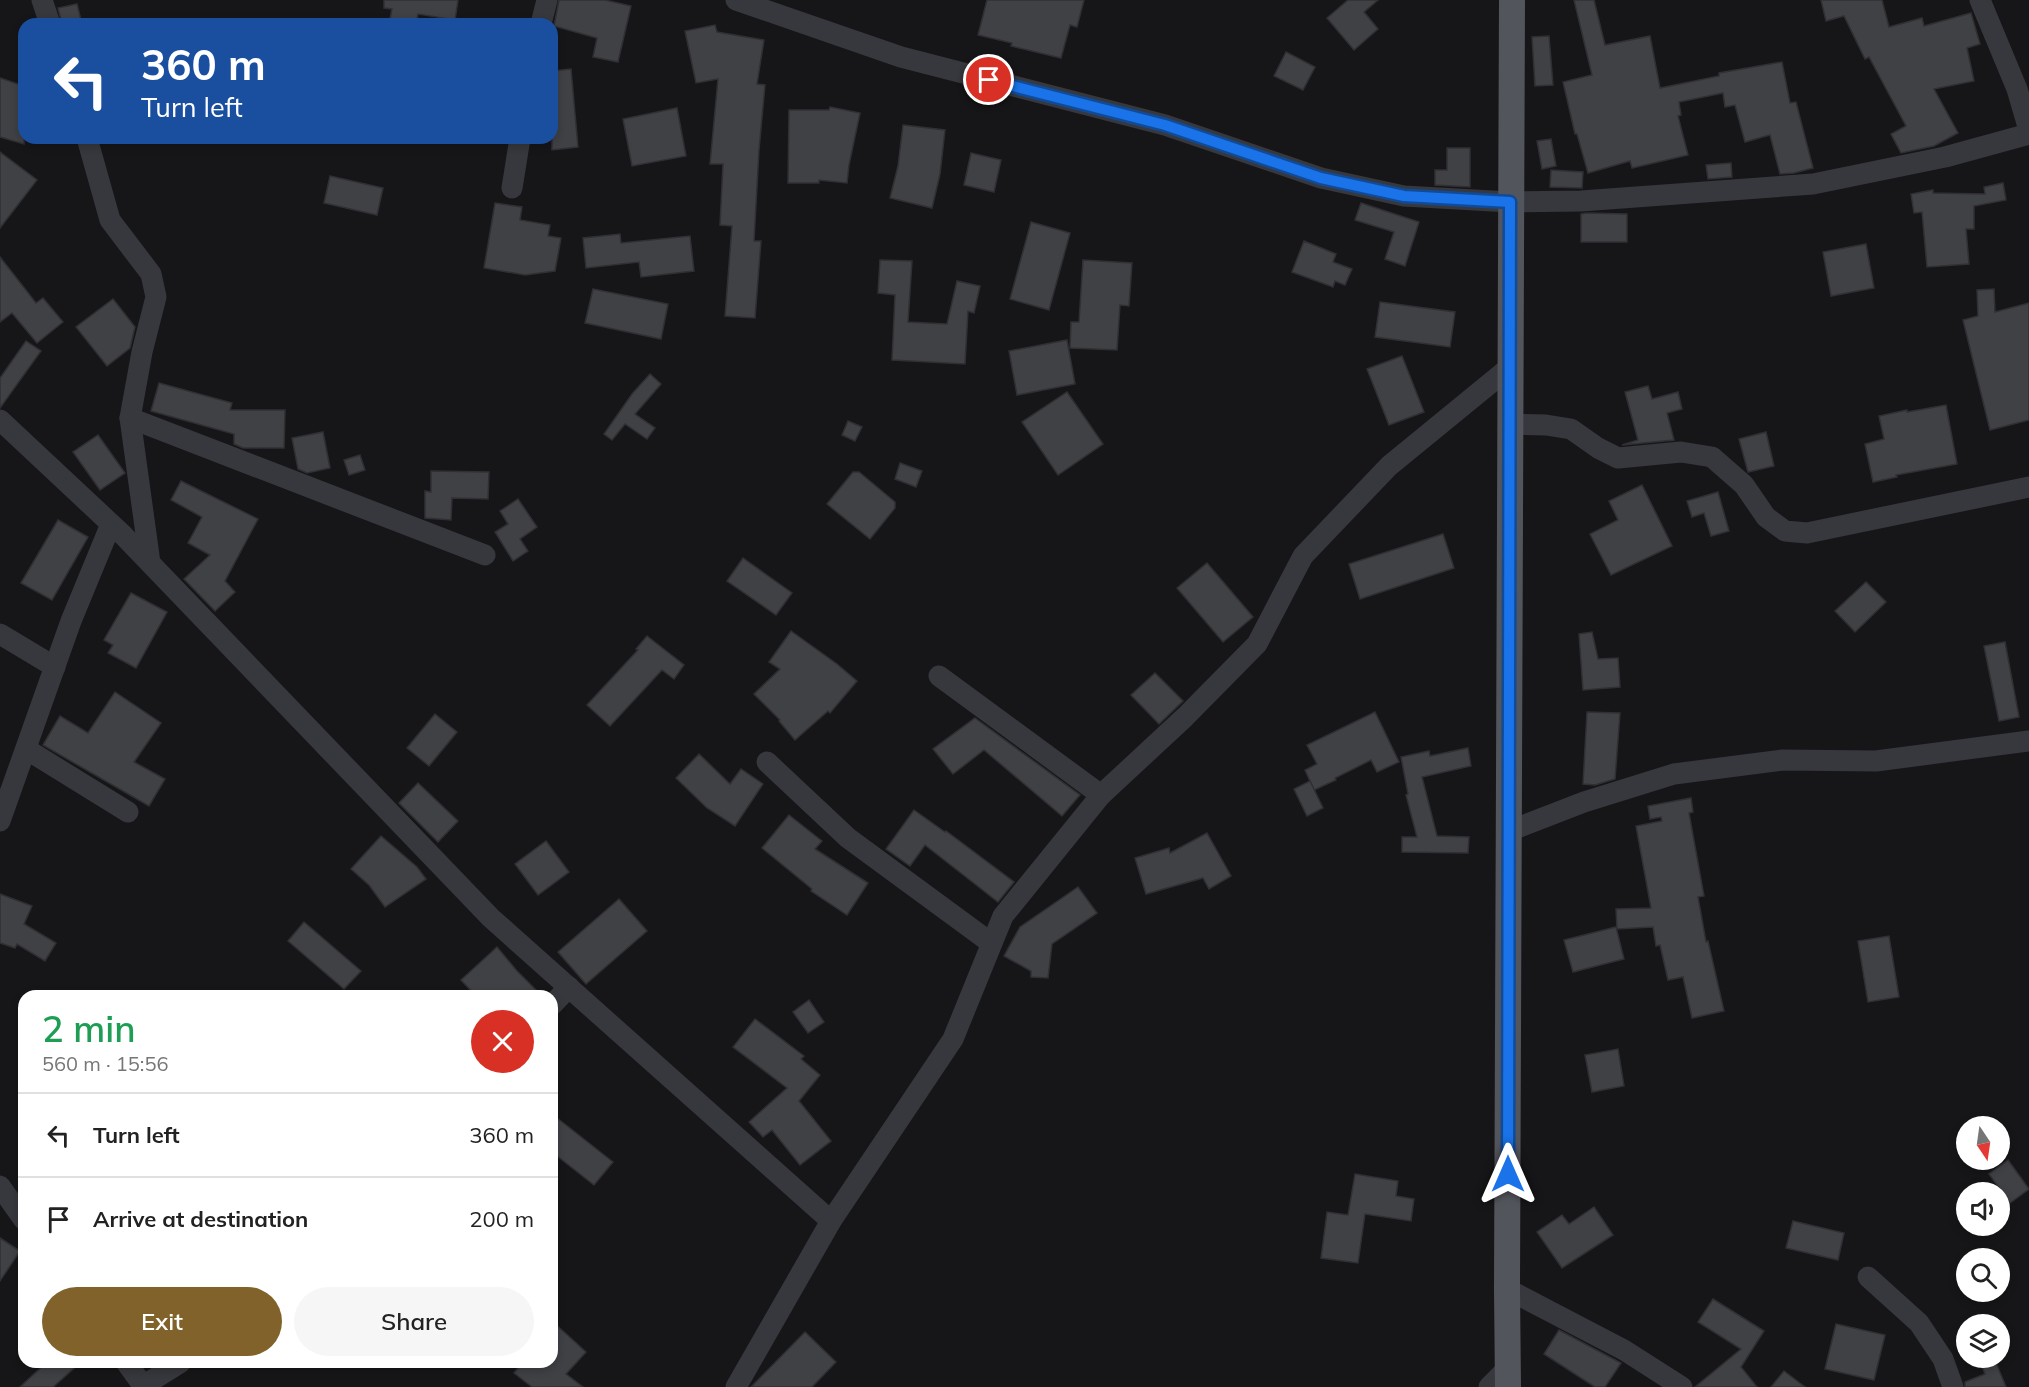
<!DOCTYPE html>
<html lang="en">
<head>
<meta charset="utf-8">
<style>
	:root { --surface:#fff; --page:#f6f6f6; --text:#222; --muted:#767676; --line:#e0e0e0; --accent:#80622a }
	body { margin:0; font-family:Mulish,sans-serif; background:var(--page); color:var(--text); height:100vh; display:flex; flex-direction:column; font-size:22px; white-space:nowrap }
	* { box-sizing:border-box; margin:0 }
	p { font-size:20px; color:var(--muted) }
	.icon { flex:none; width:33px; height:33px; fill:none; stroke:currentColor; stroke-width:2; stroke-linecap:round; stroke-linejoin:round }
	.map { position:relative; flex:1; overflow:hidden }
	.sheet { position:absolute; left:18px; top:990px; width:540px; height:378px; display:flex; flex-direction:column; background:var(--surface); border-radius:18px; box-shadow:0 3px 9px #0003 }
	.sheet>* { flex:none }
	.top-card { position:absolute; left:18px; top:18px; width:540px; height:126px; border-radius:18px; box-shadow:0 3px 9px #0003; background:#1a4fa0; color:#fff; overflow:hidden }
	.needle { width:39px; rotate:167deg }
	.tools { position:absolute; left:1956px; top:1116px; display:grid; gap:12px }
	.tools a { display:grid; place-items:center; width:54px; height:54px; border-radius:50%; background:var(--surface); box-shadow:0 3px 9px #0003; font-size:30px }
	.pin { position:absolute; display:grid; place-items:center; width:51px; height:51px; color:#fff; margin:-26px; border:3px solid #fff; border-radius:50%; box-shadow:0 2px 6px #0007 }
	.me { position:absolute; width:66px; margin:-33px; rotate:0deg; stroke-linejoin:round; filter:drop-shadow(0 0 4px #0008) }
	.turn { display:flex; align-items:center; gap:21px; height:126px; padding:0 24px; font-size:27px }
	.turn .icon { width:78px; height:78px; stroke-width:2.5 }
	.turn b { display:block; font-size:42px; line-height:51px }
	.round { display:grid; place-items:center; flex:none; width:63px; height:63px; border-radius:32px; background:var(--page) }
	.overview { display:flex; align-items:center; justify-content:space-between; height:102px; padding:0 24px }
	h1 { font-size:36px; font-weight:600; line-height:45px; color:#1e9e55 }
	.primary-button { display:flex; gap:12px; margin-top:auto; padding:12px 24px }
	.primary-button a { flex:1; height:69px; border-radius:36px; background:var(--accent); color:#fff; font-size:24px; font-weight:600; line-height:69px; text-align:center }
	.primary-button a+a { background:var(--page); color:var(--text) }
	ul { padding:0; list-style:none }
	li { display:flex; align-items:center; gap:18px; height:84px; padding:0 24px; border-top:2px solid var(--line) }
	li div { flex:1 }
	li b { display:block; font-size:22px }
	li em { font-style:normal }
	.map>svg:first-child { display:block }
	.building { fill:#404145; stroke:#303034; stroke-width:1.5 }
	.lines { fill:none; stroke-linecap:round; stroke-linejoin:round }
	.minor { stroke:#37383d; stroke-width:21 }
	.major { stroke:#53555c; stroke-width:26 }
	.route-casing { stroke:#114b97; stroke-width:15 }
	.route { stroke:#1a73e8; stroke-width:10 }
</style>
</head>
<body>
<div class="map">
<svg width="2029" height="1387" viewBox="0 0 2029 1387">
	<rect width="100%" height="100%" fill="#161618"/>
	<!-- building -->
	<g class="building">
		<path d="M384,0H458L455,20L418,14L416,24H389L392,9L384,8Z"/>
		<path d="M559,0H605L631,6L618,62L593,57L597,38L554,26Z"/>
		<path d="M987,0H1084L1077,27L1070,25L1061,58L1011,46L1012,43L978,35Z"/>
		<path d="M1348,0H1378L1364,12L1378,29L1354,50L1327,18Z"/>
		<path d="M1574,0H1594L1605,45L1650,36L1660,88L1719,76V73L1782,62L1790,103L1796,102L1813,168L1794,173L1780,174L1770,135L1745,142L1735,105L1725,107L1723,93L1679,102L1681,115L1678,116L1688,155L1632,168L1630,161L1588,173L1577,134H1575L1563,82L1592,75Z"/>
		<path d="M1821,0H1882L1889,27L1922,18L1924,26L1971,13L1980,44L1967,48L1974,81L1934,89L1958,133L1934,146L1901,153L1891,134L1906,126L1869,57L1865,59L1844,16L1826,21Z"/>
		<path d="M77,4L82,24H62L58,8Z"/>
		<path d="M715,25L717,32L764,40L757,84L765,85L759,150L754,241H761L755,318L725,316L732,226L720,225L723,164H710L718,79L696,83L685,31Z"/>
		<path d="M1549,36L1553,85L1535,86L1532,37Z"/>
		<path d="M1286,52L1315,67L1303,90L1274,76Z"/>
		<path d="M571,69L578,147L552,150V71Z"/>
		<path d="M0,78L24,86V144L0,137Z"/>
		<path d="M830,107L860,113L849,165L847,183L819,180V183H788L789,110H829Z"/>
		<path d="M677,108L686,156L632,166L623,119Z"/>
		<path d="M903,125L945,130L940,174L932,208L890,198L898,166Z"/>
		<path d="M1551,139L1556,166L1542,169L1537,141Z"/>
		<path d="M1447,148H1470V187L1435,185V170H1447Z"/>
		<path d="M0,152L37,180L0,228Z"/>
		<path d="M971,153L1001,160L994,192L964,185Z"/>
		<path d="M1731,163L1732,177L1708,179L1706,165Z"/>
		<path d="M1551,170L1583,172L1582,188L1550,187Z"/>
		<path d="M330,176L383,188L377,215L324,203Z"/>
		<path d="M2003,183L2006,200L1974,206V229H1966L1969,264L1927,267L1922,212L1914,213L1911,194L1933,190V193L1985,194L1984,187Z"/>
		<path d="M495,203L522,207L520,220L550,225L548,236L561,238L555,271L525,275L484,268Z"/>
		<path d="M1361,203L1419,222L1405,266L1385,259L1394,232L1355,220Z"/>
		<path d="M1587,213L1627,214V242H1581V214Z"/>
		<path d="M1031,222L1070,233L1049,310L1010,299Z"/>
		<path d="M620,234L621,243L690,236L694,271L641,277L639,262L586,268L583,238Z"/>
		<path d="M1304,241L1336,254L1333,262L1352,269L1345,285L1335,281L1333,287L1292,272Z"/>
		<path d="M1866,244L1874,288L1831,296L1823,252Z"/>
		<path d="M0,257L36,303L43,298L63,322L37,343L12,313L0,322Z"/>
		<path d="M880,260L912,261L908,322L947,324L957,281L980,286L974,313L968,311L965,364L892,360L895,295L878,293Z"/>
		<path d="M1083,260L1132,263L1129,306L1120,305L1117,350L1070,348L1071,322H1079Z"/>
		<path d="M593,289L668,304L661,339L585,323Z"/>
		<path d="M1994,289L1995,312L2029,303V420L1990,430L1963,320L1978,316L1977,290Z"/>
		<path d="M113,299L135,327L130,348L107,366L76,327Z"/>
		<path d="M1380,302L1455,312L1450,347L1375,337Z"/>
		<path d="M1067,340L1075,384L1017,395L1009,351Z"/>
		<path d="M26,341L41,351L0,408V378Z"/>
		<path d="M1402,356L1424,412L1389,425L1367,369Z"/>
		<path d="M650,374L661,384L635,414L655,428L647,439L625,424L612,440L604,434L632,394Z"/>
		<path d="M159,383L232,403L230,410H285L284,448H243L234,444V434L151,411Z"/>
		<path d="M1648,386L1652,399L1678,392L1682,409L1667,413L1674,440L1622,445L1638,440L1625,392Z"/>
		<path d="M1067,392L1103,444L1058,475L1022,422Z"/>
		<path d="M1946,405L1957,464L1896,475L1897,477L1873,482L1865,444L1884,439L1879,416L1907,410V412Z"/>
		<path d="M848,421L862,427L855,441L842,435Z"/>
		<path d="M323,432L330,468L307,473L298,469L292,438Z"/>
		<path d="M1766,432L1774,466L1748,472L1739,439Z"/>
		<path d="M98,435L125,473L100,490L73,452Z"/>
		<path d="M360,455L365,470L349,475L344,460Z"/>
		<path d="M900,463L922,471L916,487L895,479Z"/>
		<path d="M431,471L489,472L488,499L452,498L451,520L425,518V491L431,492Z"/>
		<path d="M853,472H859L895,502V508L870,539L827,504Z"/>
		<path d="M181,481L258,519L225,581L235,592L215,611L184,579L210,555L188,543L202,517L171,500Z"/>
		<path d="M1642,485L1672,546L1611,575L1590,534L1618,520L1609,501Z"/>
		<path d="M1718,492L1729,531L1711,536L1704,513L1692,517L1687,501Z"/>
		<path d="M518,499L537,527L520,539L528,551L513,561L495,532L508,524L500,511Z"/>
		<path d="M58,520L88,537L52,600L21,583Z"/>
		<path d="M1443,534L1454,568L1360,599L1349,564Z"/>
		<path d="M743,558L792,593L776,615L727,581Z"/>
		<path d="M1207,563L1253,617L1223,642L1177,588Z"/>
		<path d="M1866,582L1886,602L1855,632L1835,611Z"/>
		<path d="M131,593L167,612L136,668L108,653L113,645L104,640Z"/>
		<path d="M791,631L837,664L857,681L830,713L828,711L795,740L779,721L780,720L754,694L780,669L769,662Z"/>
		<path d="M1592,632L1598,659L1618,658L1620,687L1583,690L1579,634Z"/>
		<path d="M647,636L684,665L674,679L662,670L610,726L587,705L638,650L636,649Z"/>
		<path d="M2005,642L2019,717L1999,721L1984,646Z"/>
		<path d="M1155,673L1183,701L1159,724L1131,695Z"/>
		<path d="M115,692L161,723L134,762L165,779L149,806L43,745L60,716L88,733Z"/>
		<path d="M1375,712L1399,762L1377,772L1371,760L1335,778L1336,780L1314,790L1305,770L1317,764L1307,745Z"/>
		<path d="M1587,712L1620,713L1615,779L1595,785L1583,784Z"/>
		<path d="M435,714L457,732L429,766L407,748Z"/>
		<path d="M975,718L1080,795L1062,816L984,750L953,774L933,749Z"/>
		<path d="M1468,748L1471,766L1422,777L1437,836L1469,837L1468,853L1402,852V837H1417L1406,795L1408,794L1401,757L1429,751L1430,756Z"/>
		<path d="M699,754L730,784L741,769L763,784L735,826L707,808L676,778Z"/>
		<path d="M1310,781L1323,808L1307,816L1294,789Z"/>
		<path d="M418,783L458,821L438,842L399,803Z"/>
		<path d="M1691,798L1693,812L1689,813L1704,896L1698,897L1706,942L1708,941L1724,1011L1692,1018L1683,977L1668,980L1660,945L1656,946L1653,927L1617,929L1616,909L1651,908L1636,826L1662,821L1661,817L1650,819L1648,806Z"/>
		<path d="M914,810L945,832L946,831L1014,882L998,902L925,845L910,866L886,849Z"/>
		<path d="M789,815L822,841L815,849L868,883L847,915L811,891L812,889L762,848Z"/>
		<path d="M1207,833L1231,876L1209,889L1203,878L1146,894L1135,858L1169,848L1170,853Z"/>
		<path d="M381,836L417,867L426,879L385,907L369,885L351,869Z"/>
		<path d="M546,841L569,872L538,895L515,864Z"/>
		<path d="M1078,887L1097,913L1052,944L1048,978L1031,977V971L1004,956L1020,927Z"/>
		<path d="M0,894L32,906L24,924L56,943L45,961L17,944L15,948L0,943Z"/>
		<path d="M619,899L647,931L586,984L558,952Z"/>
		<path d="M304,922L361,971L344,989L288,941Z"/>
		<path d="M1616,927L1624,959L1573,972L1564,940Z"/>
		<path d="M1889,936L1899,997L1868,1002L1858,941Z"/>
		<path d="M497,947L517,971L542,996H476L461,980Z"/>
		<path d="M809,1000L824,1022L808,1033L793,1012Z"/>
		<path d="M755,1019L804,1056L801,1059L820,1075L799,1101L831,1141L800,1165L772,1130L763,1137L749,1122L787,1088L733,1047Z"/>
		<path d="M1618,1049L1624,1086L1592,1092L1585,1055Z"/>
		<path d="M552,1114L613,1162L594,1185L552,1152Z"/>
		<path d="M2008,1160L2029,1189L2010,1203L1989,1174Z"/>
		<path d="M1355,1174L1398,1181L1396,1196L1414,1199L1411,1221L1365,1214L1358,1263L1321,1258L1327,1212L1348,1215Z"/>
		<path d="M1594,1207L1613,1235L1562,1268L1537,1232L1562,1215L1569,1224Z"/>
		<path d="M1793,1221L1844,1233L1838,1260L1786,1248Z"/>
		<path d="M0,1238L20,1251L0,1281Z"/>
		<path d="M1713,1299L1764,1331L1741,1367L1757,1387H1695L1741,1349L1698,1322Z"/>
		<path d="M552,1321L586,1352L566,1374L583,1387H532L514,1373L523,1362H552Z"/>
		<path d="M1836,1324L1885,1335L1874,1380L1825,1369Z"/>
		<path d="M1559,1330L1621,1363L1605,1387H1595L1544,1354Z"/>
		<path d="M805,1332L836,1362L812,1387H751Z"/>
		<path d="M1994,1358L2006,1387H1965V1382L1985,1374L1981,1364Z"/>
		<path d="M47,1362H81L53,1387H20Z"/>
		<path d="M1784,1371L1805,1387H1771Z"/>
	</g>
	<g class="lines">
		<!-- minor -->
		<g class="minor">
			<path d="M42,0L50,24"/>
			<path d="M736,0L901,57L1165,125L1321,178L1404,196L1510,202L1581,201L1813,184L1945,157L2029,134"/>
			<path d="M1980,0L2017,89L2029,130"/>
			<path d="M541,24L547,0"/>
			<path d="M87,138L110,220L151,274L156,297L142,352L130,418L150,563"/>
			<path d="M512,188L520,138"/>
			<path d="M130,418L485,555"/>
			<path d="M0,420L123,535L491,918L831,1221"/>
			<path d="M1510,424L1546,425L1571,429L1598,448L1618,458L1681,452L1712,457L1744,485L1766,517L1785,531L1807,533L2029,487"/>
			<path d="M0,634L55,667"/>
			<path d="M939,676L1101,795"/>
			<path d="M26,749L128,812"/>
			<path d="M767,762L848,838L991,943"/>
			<path d="M0,821L71,621L111,524"/>
			<path d="M1509,831L1584,802L1674,774L1783,760L1876,761L2029,741"/>
			<path d="M552,1005L569,987"/>
			<path d="M0,1186L24,1220"/>
			<path d="M1868,1277L1919,1323L1943,1359L1953,1387"/>
			<path d="M1507,1289L1624,1350L1682,1387"/>
			<path d="M126,1362L144,1387"/>
			<path d="M143,1386L181,1362"/>
			<path d="M736,1387L831,1221L953,1039L1003,916L1101,795L1185,717L1257,644L1303,556L1389,466L1510,367"/>
			<path d="M1489,1387L1508,1368"/>
		</g>
		<!-- major -->
		<path class="major" d="M1508,1387L1507,1289L1512,0"/>
	</g>
	<g class="lines">
		<!-- route casing -->
		<g class="route-casing">
			<path id="route" d="M989,80L1165,125L1321,178L1404,196L1510,202L1508,1174"/>
		</g>
		<!-- route -->
		<use href="#route" class="route"/>
	</g>
</svg>
<div class="tools">
<a><svg class="needle" viewBox="-14 -14 28 28"><path d="M0-13l5 13h-10z" fill="#e53935"/><path d="M0 13l5-13h-10z" fill="#767676"/></svg></a>
<a><svg class="icon" aria-label="sound" viewBox="0 0 24 24"><path d="M4 9h4l5-4v14l-5-4H4zM17 9q2 3 0 6"/></svg></a>
<a><svg class="icon" aria-label="search" viewBox="0 0 24 24"><circle cx="10" cy="10" r="6"/><path d="M15 15l6 6"/></svg></a>
<a><svg class="icon" aria-label="layers" viewBox="0 0 24 24"><path d="M12 4l9 5-9 5-9-5zM3 14l9 5 9-5"/></svg></a>
</div>
<div class="pin" style="left:989px;top:80px;background:#d93025"><svg class="icon" aria-label="arrive" viewBox="0 0 24 24"><path d="M6 21V4h12l-3 4 3 4H6"/></svg></div>
<svg class="me" style="left:1508px;top:1174px" viewBox="-20 -20 40 40"><path d="M0-17L14 15 0 8-14 15z" fill="#1a73e8" stroke="#fff" stroke-width="4"/></svg>
<div class="top-card">
<div class="turn"><svg class="icon" aria-label="left" viewBox="0 0 24 24"><path d="M17 20v-9H6M10 6l-5 5 5 5"/></svg><div><b>360 m</b>Turn left</div></div>
</div>
<section class="sheet">
<div class="overview"><div><h1>2 min</h1><p>560 m · 15:56</p></div><a class="round" style="background:#d93025;color:#fff"><svg class="icon" aria-label="close" viewBox="0 0 24 24"><path d="M6 6l12 12M18 6L6 18"/></svg></a></div>
<ul>
<li><svg class="icon" aria-label="left" viewBox="0 0 24 24"><path d="M17 20v-9H6M10 6l-5 5 5 5"/></svg><div><b>Turn left</b></div><em>360 m</em></li>
<li><svg class="icon" aria-label="arrive" viewBox="0 0 24 24"><path d="M6 21V4h12l-3 4 3 4H6"/></svg><div><b>Arrive at destination</b></div><em>200 m</em></li>
</ul>
<div class="primary-button"><a>Exit</a><a>Share</a></div>
</section>
</div>
</body>
</html>
